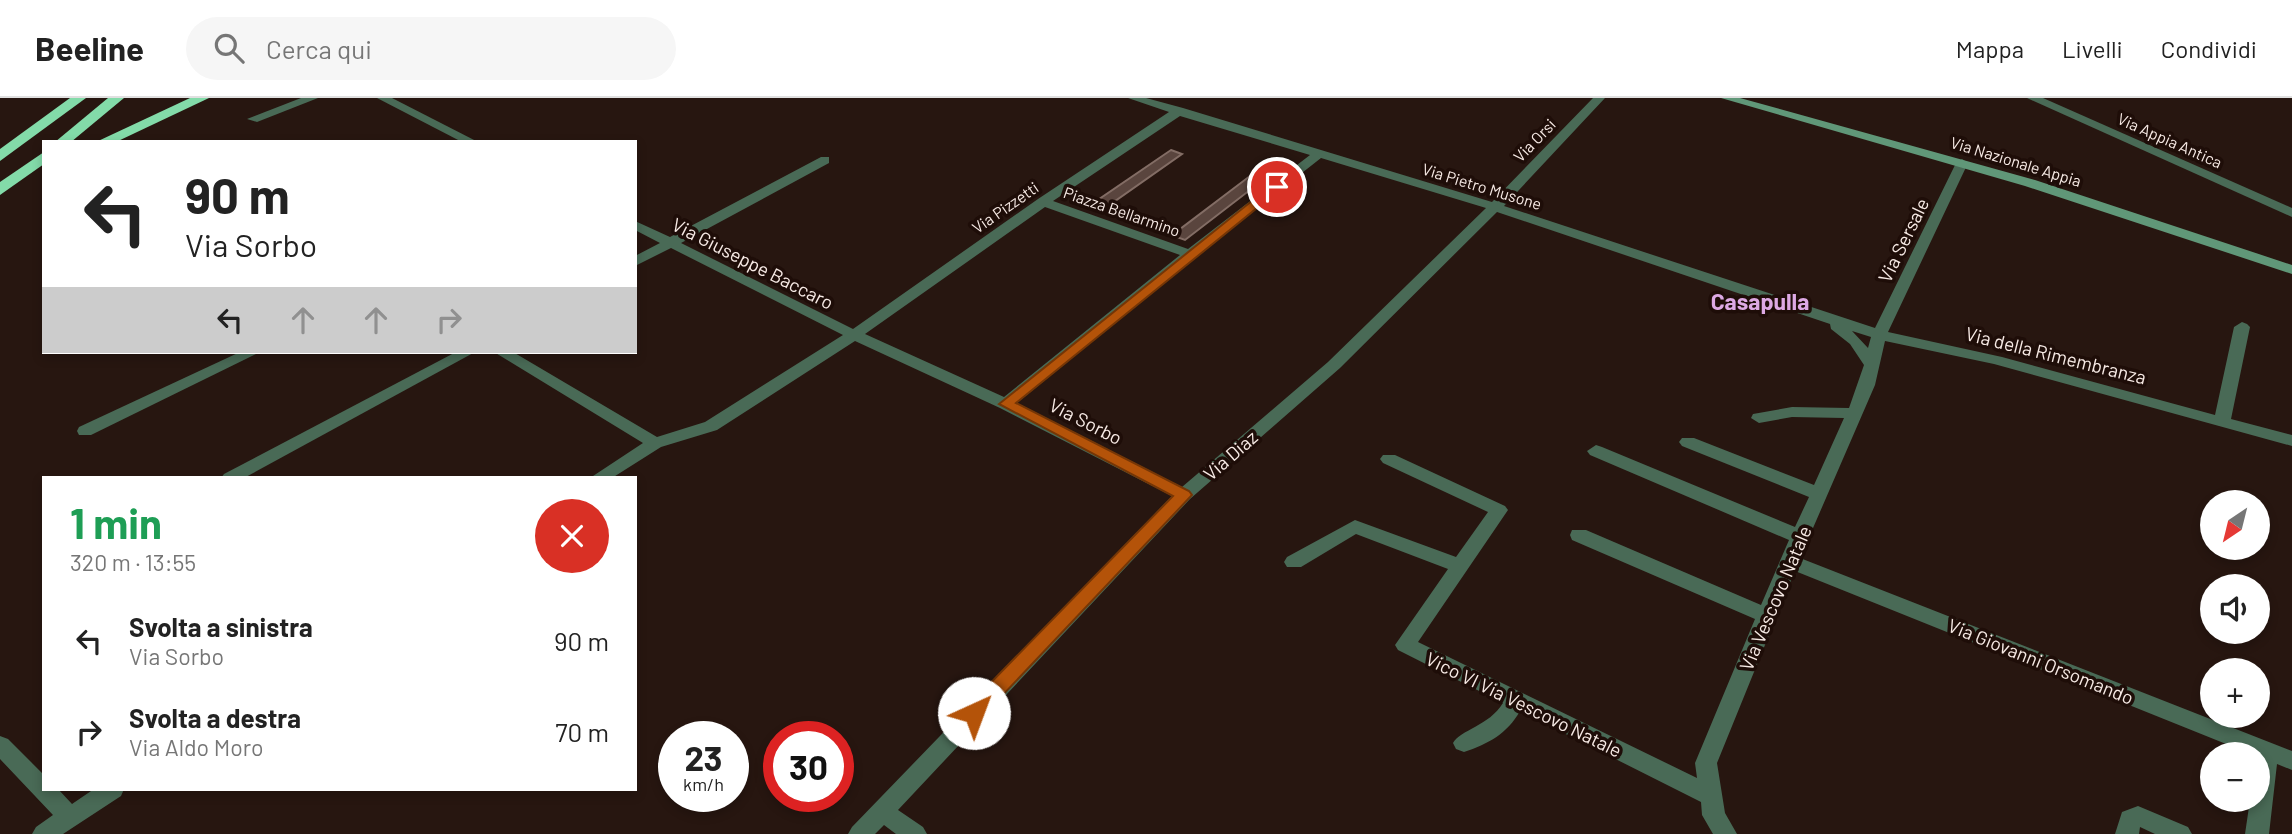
<!DOCTYPE html>
<html lang="it">
<head>
<meta charset="utf-8">
<style>
	:root { --surface:#fff; --page:#f6f6f6; --text:#222; --muted:#767676; --line:#e0e0e0 }
	body { margin:0; font-family:Barlow,sans-serif; background:var(--page); color:var(--text); height:100vh; display:flex; flex-direction:column; font-size:26px; white-space:nowrap }
	* { box-sizing:border-box; margin:0 }
	p { font-size:23px; color:var(--muted) }
	.icon { flex:none; width:38px; height:38px; fill:none; stroke:currentColor; stroke-width:2; stroke-linecap:round; stroke-linejoin:round }
	.map { position:relative; flex:1; overflow:hidden }
	.side { position:absolute; left:42px; top:378px; width:595px; height:315px; display:flex; flex-direction:column; background:var(--surface); border-radius:0px; box-shadow:0 4px 10px #0003 }
	.side>* { flex:none }
	.top-card { position:absolute; left:42px; top:42px; width:595px; height:214px; border-radius:0px; box-shadow:0 4px 10px #0003; background:#fff; color:var(--text); overflow:hidden }
	.needle { width:46px; rotate:215deg }
	.controls { position:absolute; left:2200px; top:392px; display:grid; gap:14px }
	.controls a { display:grid; place-items:center; width:70px; height:70px; border-radius:50%; background:var(--surface); box-shadow:0 4px 10px #0003; font-size:35px }
	.speed { position:absolute; left:658px; top:623px; display:flex; gap:14px; font-size:35px; font-weight:700; text-align:center }
	.speed>* { display:grid; place-content:center; width:91px; height:91px; border-radius:50%; background:var(--surface); box-shadow:0 4px 10px #0003; line-height:1 }
	.speed small { font-size:18px; font-weight:400 }
	.speed .limit { border:10px solid #d22; background:#fff; color:#111 }
	.pin { position:absolute; display:grid; place-items:center; width:60px; height:60px; color:#fff; margin:-30px; border:4px solid #fff; border-radius:50%; box-shadow:0 2px 7px #0007 }
	.me { position:absolute; width:77px; margin:-38px; rotate:43deg; stroke-linejoin:round; filter:drop-shadow(0 0 5px #0008) }
	.turn { display:flex; align-items:center; gap:24px; height:147px; padding:0 28px; font-size:32px }
	.turn .icon { width:91px; height:91px; stroke-width:2.5 }
	.turn b { display:block; font-size:49px; line-height:60px }
	.lanes { display:flex; align-items:center; height:66px; padding:0 28px; background:#0003; justify-content:center; gap:35px; direction:ltr }
	.lanes .off { opacity:.35 }
	.round { display:grid; place-items:center; flex:none; width:74px; height:74px; border-radius:37px; background:var(--page) }
	.summary { display:flex; align-items:center; justify-content:space-between; height:119px; padding:0 28px }
	h1 { font-size:42px; font-weight:700; line-height:52px; color:#1e9e55 }
	ul { padding:0; list-style:none }
	li { display:flex; align-items:center; gap:21px; height:91px; padding:0 28px }
	li div { flex:1 }
	li b { display:block; font-size:26px }
	li em { font-style:normal }
	header { display:flex; align-items:center; gap:42px; box-sizing:border-box; height:98px; padding:0 35px; background:var(--surface); border-bottom:2px solid var(--line) }
	header strong { font-size:33px }
	nav { display:flex; gap:38px; margin-inline-start:auto; font-size:24px }
	.search { width:490px; height:63px; background:var(--page); display:flex; align-items:center; gap:18px; box-sizing:border-box; padding:0 24px; border-radius:38px; color:var(--muted); font-size:26px }
	.map>svg:first-child { display:block }
	.building { fill:#5a453e; stroke:#836d65; stroke-width:2 }
	.lines { fill:none; stroke-linecap:round; stroke-linejoin:round }
	.minor { fill:#496a56; fill-rule:evenodd }
	.tertiary { fill:#496a56; fill-rule:evenodd }
	.secondary { fill:#609778; fill-rule:evenodd }
	.motorway { fill:#83dba9; fill-rule:evenodd }
	.route { fill:#b45309; stroke:#753606; stroke-width:2 }
	.labels { text-anchor:middle; dominant-baseline:central; stroke-width:7; stroke-linejoin:round; paint-order:stroke }
	.far-street-label { font-size:16px; fill:#f7eae5; stroke:#1e0d08 }
	.street-label { font-size:19px; fill:#f7eae5; stroke:#1e0d08 }
	.quarter-label { font-size:23px; font-weight:bold; fill:#dda9e4; stroke:#1e0d08 }
</style>
</head>
<body>
<header>
<strong>Beeline</strong>
<div class="search"><svg class="icon" aria-label="search" viewBox="0 0 24 24"><circle cx="10" cy="10" r="6"/><path d="M15 15l6 6"/></svg>Cerca qui</div>
<nav><a>Mappa</a><a>Livelli</a><a>Condividi</a></nav>
</header>
<div class="map">
<svg width="2292" height="736" viewBox="0 0 2292 736">
	<rect width="100%" height="100%" fill="#271610"/>
	<!-- building -->
	<path class="building" d="M1171,52L1182,56L1111,106L1180,131L1250,78L1263,82L1185,142L1089,108Z"/>
	<g class="lines">
		<!-- minor -->
		<g class="minor">
			<path d="M301,0H318L257,24L247,21Z"/>
			<path d="M377,0H392L478,44H462Z"/>
			<path d="M1128,0H1146L1183,10L1492,104L1593,0H1605L1504,108L1875,230L1956,65L1962,61L1968,65L1888,234L2002,259L2215,317L2234,229L2242,224L2247,226L2250,229L2231,321L2292,337V348L1994,266L1885,243L1875,287L1800,460L2292,653V672L2277,666L2269,736H2245L2250,702H2258V656H2251L1795,473L1717,665L1725,715L1737,736H1713L1702,717L1701,704L1520,613C1507,636 1488,646 1464,654L1456,651L1453,645C1460,632 1489,628 1503,605L1398,552L1395,547L1448,471L1356,436L1301,469H1287L1284,464L1287,459L1355,422L1456,459L1488,414L1383,365L1380,361L1383,357H1395L1505,408L1508,412L1418,544L1697,680L1695,665L1755,521L1572,442L1570,437L1572,432H1586L1761,507L1789,442L1590,357L1587,353L1596,347L1602,349L1795,429L1809,399L1682,348L1679,344L1682,340H1694L1814,387L1844,320L1792,319L1759,325L1751,320L1753,316L1792,309L1849,310L1864,267L1850,246L1831,231L1830,226L1497,114L1340,270L1190,401L898,712L923,729L927,736H896L884,727L875,736H848L852,729L1172,398L1000,310L855,243L717,332L661,349L612,380H590L643,345L494,254H513L657,339L705,324L843,237L671,150L635,168V158L660,145L635,132V123L670,139L821,59H829V65L681,145L853,231L1038,101L1169,14ZM1180,18L1310,57L1188,151L1053,103ZM1321,60L1486,110L1328,264L1182,389L1017,305L1195,159ZM1045,109L1180,157L1004,299L865,236ZM1852,233L1871,239L1868,250Z"/>
			<path d="M240,254H260L91,337H79L77,333L79,329Z"/>
			<path d="M456,254H475L244,380H221L224,376Z"/>
			<path d="M0,638L8,641L44,677V691H58L72,706L94,691H124L121,698L63,736H32L36,729L53,717L0,661Z"/>
			<path d="M2138,708L2188,729L2192,736H2155L2140,729L2139,736H2115L2122,714Z"/>
		</g>
		<!-- tertiary -->
		<path class="tertiary" d="M2027,0H2043L2292,110V119Z"/>
		<!-- secondary -->
		<path class="secondary" d="M1721,0H1740L2035,82L2292,167V176L2025,88Z"/>
		<!-- motorway -->
		<g class="motorway">
			<path d="M70,0H86L0,63V51Z"/>
			<path d="M108,0H124L71,44H55Z"/>
			<path d="M190,0H209L116,44H96Z"/>
			<path d="M44,54V66L0,97V84Z"/>
		</g>
	</g>
	<!-- route -->
	<path class="route" d="M1273,86L1283,89L1016,305L1189,393L1192,397L981,620L974,623L967,620L964,615L967,609L1173,398L999,306Z"/>
	<g class="labels">
		<!-- far-street labels -->
		<g class="far-street-label">
			<text transform="translate(1534 42) rotate(-46)">Via Orsi</text>
			<text transform="translate(2170 42) rotate(24)">Via Appia Antica</text>
			<text transform="translate(2016 63) rotate(17)">Via Nazionale Appia</text>
			<text transform="translate(1482 88) rotate(17)">Via Pietro Musone</text>
			<text transform="translate(1005 109) rotate(-35)">Via Pizzetti</text>
			<text transform="translate(1122 113) rotate(19)">Piazza Bellarmino</text>
		</g>
		<!-- street labels -->
		<g class="street-label">
			<text transform="translate(1903 142) rotate(-64)">Via Sersale</text>
			<text transform="translate(753 165) rotate(27)">Via Giuseppe Baccaro</text>
			<text transform="translate(2056 257) rotate(14)">Via della Rimembranza</text>
			<text transform="translate(1086 323) rotate(27)">Via Sorbo</text>
			<text transform="translate(1230 357) rotate(-41)">Via Diaz</text>
			<text transform="translate(1775 500) rotate(-67)">Via Vescovo Natale</text>
			<text transform="translate(2041 563) rotate(22)">Via Giovanni Orsomando</text>
			<text transform="translate(1524 606) rotate(26)">Vico VI Via Vescovo Natale</text>
		</g>
		<!-- quarter labels -->
		<g class="quarter-label">
			<text x="1760" y="203">Casapulla</text>
		</g>
	</g>
</svg>
<div class="controls">
<a><svg class="needle" viewBox="-14 -14 28 28"><path d="M0-13l5 13h-10z" fill="#e53935"/><path d="M0 13l5-13h-10z" fill="#767676"/></svg></a>
<a><svg class="icon" aria-label="sound" viewBox="0 0 24 24"><path d="M4 9h4l5-4v14l-5-4H4zM17 9q2 3 0 6"/></svg></a>
<a>+</a>
<a>−</a>
</div>
<div class="speed"><div>23<small>km/h</small></div><div class="limit">30</div></div>
<div class="pin" style="left:1277px;top:89px;background:#d93025"><svg class="icon" aria-label="arrive" viewBox="0 0 24 24"><path d="M6 21V4h12l-3 4 3 4H6"/></svg></div>
<svg class="me" style="left:974px;top:615px" viewBox="-20 -20 40 40"><circle r="19" fill="#fff"/><path d="M0-13L10 11 0 6-10 11z" fill="#b45309"/></svg>
<div class="top-card">
<div class="turn"><svg class="icon" aria-label="left" viewBox="0 0 24 24"><path d="M17 20v-9H6M10 6l-5 5 5 5"/></svg><div><b>90 m</b>Via Sorbo</div></div>
<div class="lanes"><svg class="icon" aria-label="left" viewBox="0 0 24 24"><path d="M17 20v-9H6M10 6l-5 5 5 5"/></svg><svg class="icon off" aria-label="ahead" viewBox="0 0 24 24"><path d="M12 20V5M6 11l6-6 6 6"/></svg><svg class="icon off" aria-label="ahead" viewBox="0 0 24 24"><path d="M12 20V5M6 11l6-6 6 6"/></svg><svg class="icon off" aria-label="right" viewBox="0 0 24 24"><path d="M7 20v-9h11M14 6l5 5-5 5"/></svg></div>
</div>
<section class="side">
<div class="summary"><div><h1>1 min</h1><p>320 m · 13:55</p></div><a class="round" style="background:#d93025;color:#fff"><svg class="icon" aria-label="close" viewBox="0 0 24 24"><path d="M6 6l12 12M18 6L6 18"/></svg></a></div>
<ul>
<li><svg class="icon" aria-label="left" viewBox="0 0 24 24"><path d="M17 20v-9H6M10 6l-5 5 5 5"/></svg><div><b>Svolta a sinistra</b><p>Via Sorbo</p></div><em>90 m</em></li>
<li><svg class="icon" aria-label="right" viewBox="0 0 24 24"><path d="M7 20v-9h11M14 6l5 5-5 5"/></svg><div><b>Svolta a destra</b><p>Via Aldo Moro</p></div><em>70 m</em></li>
</ul>
</section>
</div>
</body>
</html>
